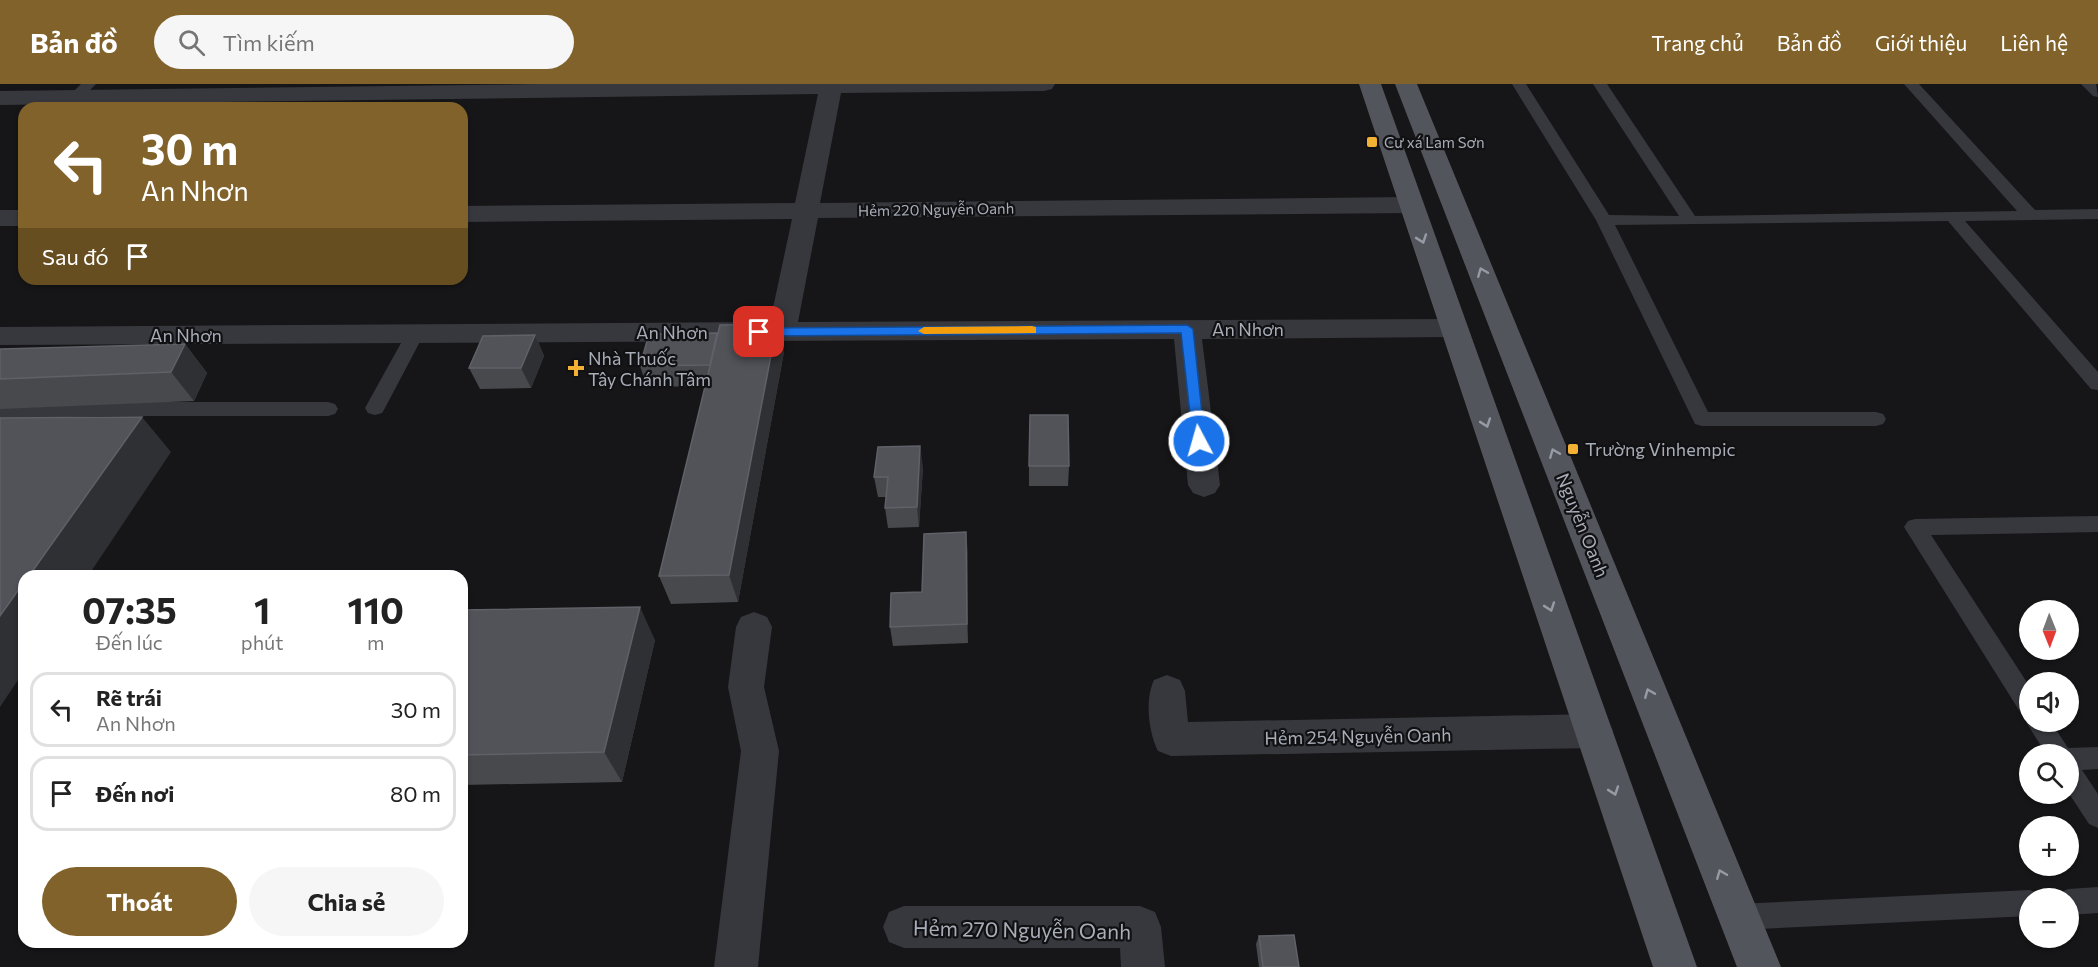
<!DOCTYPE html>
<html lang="vi">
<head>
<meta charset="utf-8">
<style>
	:root { --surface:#fff; --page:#f6f6f6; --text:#222; --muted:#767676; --line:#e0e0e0; --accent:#80622a }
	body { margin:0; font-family:Commissioner,sans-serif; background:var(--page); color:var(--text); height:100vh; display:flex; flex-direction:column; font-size:22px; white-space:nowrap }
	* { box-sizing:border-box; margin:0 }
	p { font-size:20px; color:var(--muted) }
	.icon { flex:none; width:33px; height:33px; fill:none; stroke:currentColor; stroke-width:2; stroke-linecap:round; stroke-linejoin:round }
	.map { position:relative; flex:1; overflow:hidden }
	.drawer { position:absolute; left:18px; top:486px; width:450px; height:378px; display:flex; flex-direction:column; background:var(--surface); border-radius:18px; box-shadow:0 2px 4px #0004 }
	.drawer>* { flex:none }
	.banner { position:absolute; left:18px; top:18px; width:450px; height:183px; border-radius:18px; box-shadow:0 2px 4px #0004; background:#80622a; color:#fff; overflow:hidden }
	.needle { width:39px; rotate:179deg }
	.buttons { position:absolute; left:2019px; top:516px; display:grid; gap:12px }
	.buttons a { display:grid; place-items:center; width:60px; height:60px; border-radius:50%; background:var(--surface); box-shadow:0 2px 4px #0004; font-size:30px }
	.pin { position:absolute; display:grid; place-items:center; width:51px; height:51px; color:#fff; margin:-26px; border-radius:12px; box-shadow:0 3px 9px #0006 }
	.me { position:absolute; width:66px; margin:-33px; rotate:354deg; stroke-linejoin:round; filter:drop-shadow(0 0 4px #0008) }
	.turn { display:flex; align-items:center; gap:21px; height:126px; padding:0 24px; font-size:27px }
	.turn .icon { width:78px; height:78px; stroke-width:2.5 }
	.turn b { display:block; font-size:42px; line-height:51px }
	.then { display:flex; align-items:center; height:57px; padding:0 24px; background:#0003; gap:12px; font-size:22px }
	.eta { display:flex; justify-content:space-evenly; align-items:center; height:102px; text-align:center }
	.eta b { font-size:36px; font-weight:700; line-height:42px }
	.cta { display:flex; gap:12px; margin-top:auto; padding:12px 24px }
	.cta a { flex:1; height:69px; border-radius:36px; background:var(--accent); color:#fff; font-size:24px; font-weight:700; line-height:69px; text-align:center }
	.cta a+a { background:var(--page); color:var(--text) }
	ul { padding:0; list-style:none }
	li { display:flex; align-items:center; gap:18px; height:75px; margin:0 12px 9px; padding:0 12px; border:3px solid var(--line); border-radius:18px }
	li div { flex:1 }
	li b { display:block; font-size:22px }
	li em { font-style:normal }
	header { display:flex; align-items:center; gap:36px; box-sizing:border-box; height:84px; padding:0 30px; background:var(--accent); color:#fff }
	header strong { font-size:28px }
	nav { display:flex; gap:33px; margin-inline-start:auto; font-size:21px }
	.search { width:420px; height:54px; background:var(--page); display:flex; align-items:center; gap:15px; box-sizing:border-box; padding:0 21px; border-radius:33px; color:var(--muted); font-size:22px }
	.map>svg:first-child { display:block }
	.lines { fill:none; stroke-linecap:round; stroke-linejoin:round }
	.service { fill:#37383d; fill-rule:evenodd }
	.minor { fill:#37383d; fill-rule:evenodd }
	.primary { fill:#53555c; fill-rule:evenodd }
	.wall { fill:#47494d }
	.shaded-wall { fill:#2f3033 }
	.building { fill:#525359; stroke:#5f6168; stroke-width:1.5 }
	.oneway { stroke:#979ba6 }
	.route { fill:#1a73e8; stroke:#114b97; stroke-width:1.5 }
	.slow { fill:#f59e0b }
	.poi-dot { fill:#f2b134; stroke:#111113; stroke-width:2 }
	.labels { text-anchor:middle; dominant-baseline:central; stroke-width:4.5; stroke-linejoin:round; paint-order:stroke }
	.far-poi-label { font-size:15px; fill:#a8adb8; stroke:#111113; text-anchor:start }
	.far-street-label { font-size:15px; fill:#a8adb8; stroke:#111113 }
	.street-label { font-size:18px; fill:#a8adb8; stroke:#111113 }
	.poi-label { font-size:18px; fill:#a8adb8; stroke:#111113; text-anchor:start }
	.near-street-label { font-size:21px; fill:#a8adb8; stroke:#111113 }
</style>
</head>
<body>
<header>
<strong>Bản đồ</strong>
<div class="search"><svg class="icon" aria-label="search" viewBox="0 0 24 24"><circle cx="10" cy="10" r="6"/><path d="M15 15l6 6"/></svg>Tìm kiếm</div>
<nav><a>Trang chủ</a><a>Bản đồ</a><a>Giới thiệu</a><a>Liên hệ</a></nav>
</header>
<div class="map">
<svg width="2098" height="883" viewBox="0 0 2098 883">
	<rect width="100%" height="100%" fill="#161618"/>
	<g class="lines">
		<!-- service -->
		<g class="service">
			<path d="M81,0H96L80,16H70L68,13Z"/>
			<path d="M1512,0H1526L1609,131L1679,132L1593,0H1607L1695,132L2017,127L1904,0H1919L2035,126L2098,125V135L1965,137L2098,288V306L2091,305L1948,137L1615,141L1708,328H1876L1883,330L1886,335L1883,340L1876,342H1702L1695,340L1596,136Z"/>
			<path d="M2081,0H2096L2098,13L2093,12Z"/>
			<path d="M415,244L421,246L424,250L385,324L382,329L375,331L368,329L365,324L406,250L409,246Z"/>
			<path d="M102,318H328L335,320L338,325L335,330L328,332H102L0,335V321Z"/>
			<path d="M2098,432V448L1931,451L2030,603V638H2051L2068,664L2098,663V685L2082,686L2098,710V744L2089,740L2068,708V670H2046L2026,638L2028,634L2022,631L1904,443L1908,437L1915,435Z"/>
			<path d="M2098,803V829L2068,831V814H2056L2059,809L2068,805Z"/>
			<path d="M2030,806L2039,810L2041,814H2030V832L1738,846L1728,842L1725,833L1728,824L1738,820Z"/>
		</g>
		<!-- minor -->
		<g class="minor">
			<path d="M539,0H1055L1052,5L1044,7L841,9L820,119L1410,113L1419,116L1423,121L1419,126L1410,129L818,134L798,238L1452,235L1462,237L1466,244L1462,251L1452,253L1202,255L1220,401L1215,409L1204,413L1193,409L1188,401L1174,255L0,261V243L770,238L792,135L462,138V122L795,119L818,10L0,21V7Z"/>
			<rect x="0" y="126" width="24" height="16"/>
			<path d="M754,528L767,533L772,543L764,603L779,667L758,883H714L741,667L728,603L736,543L741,533Z"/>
			<path d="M1167,591L1180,596L1185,607L1188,638L1594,630L1607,635L1613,647L1607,659L1594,664L1171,672L1158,667C1148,647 1145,615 1154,596Z"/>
			<path d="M904,822H1140L1155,828L1161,843L1165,883H1121L1120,864H904L889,858L883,843L889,828Z"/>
		</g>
		<!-- primary -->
		<g class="primary">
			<path d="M1359,0H1381L1697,883H1653Z"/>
			<path d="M1395,0H1417L1781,883H1737Z"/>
		</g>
	</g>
	<!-- wall -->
	<g class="wall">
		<path d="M535,251L544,272L531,304L480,305L469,284Z"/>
		<path d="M185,260L207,289L194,317L0,325V265Z"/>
		<path d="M784,268L738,518L671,520L659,492L705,302L647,303L640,282Z"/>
		<path d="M1029,382H1069L1068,402H1029Z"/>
		<path d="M923,383L919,443L888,444L885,424L886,413H878L874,393Z"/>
		<path d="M968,468V559L893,562L890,543L922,508Z"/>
		<path d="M462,526L655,556L622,698L462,701Z"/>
		<path d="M1259,852L1299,883H1259L1256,860Z"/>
	</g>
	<!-- shaded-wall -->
	<g class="shaded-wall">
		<path d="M777,240L784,268L738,518L729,491Z"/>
		<path d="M535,251L544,272L531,304L521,284Z"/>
		<path d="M185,260L207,289L194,317L171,288Z"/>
		<path d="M142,333L171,368L88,492H29Z"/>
		<path d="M920,362L923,383L919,443L917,423Z"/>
		<path d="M966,448L968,468V559L967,540Z"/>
		<path d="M24,498V587L0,623V532Z"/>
		<path d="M640,523L655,556L622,698L604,668Z"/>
	</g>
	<!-- building -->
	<g class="building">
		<path d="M777,240L729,491L659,492L720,241Z"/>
		<path d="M717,249L710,281L640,282L649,250Z"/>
		<path d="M535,251L521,284H469L483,252Z"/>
		<path d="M185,260L171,288L0,295V265Z"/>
		<path d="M1030,331H1068L1069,382H1029Z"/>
		<path d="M142,333L29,492H24V498L0,532V334Z"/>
		<path d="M920,362L917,423L885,424L888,393H874L878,363Z"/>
		<path d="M966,448L967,540L890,543L891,509L922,508L924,450Z"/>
		<path d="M640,523L604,668L462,671V526Z"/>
		<path d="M1294,851L1299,883H1263L1259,852Z"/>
	</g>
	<!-- one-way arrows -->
	<defs><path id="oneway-chevron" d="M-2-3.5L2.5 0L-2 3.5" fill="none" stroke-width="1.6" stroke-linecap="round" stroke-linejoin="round" transform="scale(1.5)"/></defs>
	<g class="oneway">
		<use href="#oneway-chevron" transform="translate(1422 155) rotate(71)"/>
		<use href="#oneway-chevron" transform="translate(1482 188) rotate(-112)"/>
		<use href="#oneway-chevron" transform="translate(1486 339) rotate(71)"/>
		<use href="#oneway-chevron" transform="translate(1554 369) rotate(-112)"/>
		<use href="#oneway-chevron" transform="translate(1550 523) rotate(71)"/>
		<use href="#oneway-chevron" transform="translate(1649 609) rotate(-112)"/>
		<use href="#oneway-chevron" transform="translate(1614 707) rotate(71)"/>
		<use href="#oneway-chevron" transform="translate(1721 790) rotate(-112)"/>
	</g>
	<!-- route -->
	<path class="route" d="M1187,241L1193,245L1205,357L1199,361L1193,357L1181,249L759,252L753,248L759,244Z"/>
	<!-- slow -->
	<path class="slow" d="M1032,242L1036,243V249L924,250L918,247L924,243Z"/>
	<!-- markers -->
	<g class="poi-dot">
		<rect x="1366" y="52" width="12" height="12" rx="3"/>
		<path d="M573 275h6v6h6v6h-6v6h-6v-6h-6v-6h6z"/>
		<rect x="1567" y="359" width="12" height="12" rx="3"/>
	</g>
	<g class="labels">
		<!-- far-poi labels -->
		<g class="far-poi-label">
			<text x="1384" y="58">Cư xá Lam Sơn</text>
		</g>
		<!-- far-street labels -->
		<g class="far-street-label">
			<text transform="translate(936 125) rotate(-1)">Hẻm 220 Nguyễn Oanh</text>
		</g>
		<!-- street labels -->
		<g class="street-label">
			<text x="1248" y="245">An Nhơn</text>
			<text x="672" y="248">An Nhơn</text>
			<text x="186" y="251">An Nhơn</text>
			<text transform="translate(1583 441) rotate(68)">Nguyễn Oanh</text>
			<text transform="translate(1358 652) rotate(-1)">Hẻm 254 Nguyễn Oanh</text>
		</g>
		<!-- poi labels -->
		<g class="poi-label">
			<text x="588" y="274">Nhà Thuốc<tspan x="588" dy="21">Tây Chánh Tâm</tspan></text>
			<text x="1585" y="365">Trường Vinhempic</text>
		</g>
		<!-- near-street labels -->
		<g class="near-street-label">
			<text transform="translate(1022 845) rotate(1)">Hẻm 270 Nguyễn Oanh</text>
		</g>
	</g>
</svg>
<div class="buttons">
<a><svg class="needle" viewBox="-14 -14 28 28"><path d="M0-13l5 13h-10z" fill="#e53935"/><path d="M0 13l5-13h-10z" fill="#767676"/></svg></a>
<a><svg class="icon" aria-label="sound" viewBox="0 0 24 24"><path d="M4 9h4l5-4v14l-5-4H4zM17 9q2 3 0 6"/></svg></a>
<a><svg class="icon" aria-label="search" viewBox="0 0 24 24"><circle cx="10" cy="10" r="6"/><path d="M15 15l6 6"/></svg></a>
<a>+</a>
<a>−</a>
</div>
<div class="pin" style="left:759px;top:248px;background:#d93025"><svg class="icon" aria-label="arrive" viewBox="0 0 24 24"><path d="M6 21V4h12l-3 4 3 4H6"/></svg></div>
<svg class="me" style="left:1199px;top:357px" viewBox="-20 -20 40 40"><circle r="17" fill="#1a73e8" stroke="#fff" stroke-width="3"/><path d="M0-11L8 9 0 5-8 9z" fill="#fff"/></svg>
<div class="banner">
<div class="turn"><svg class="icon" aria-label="left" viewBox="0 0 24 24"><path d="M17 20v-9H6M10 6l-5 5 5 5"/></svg><div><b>30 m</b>An Nhơn</div></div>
<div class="then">Sau đó<svg class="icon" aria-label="arrive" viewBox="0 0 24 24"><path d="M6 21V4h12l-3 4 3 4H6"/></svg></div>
</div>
<section class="drawer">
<div class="eta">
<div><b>07:35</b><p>Đến lúc</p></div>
<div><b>1</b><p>phút</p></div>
<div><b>110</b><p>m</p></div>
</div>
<ul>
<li><svg class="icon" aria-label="left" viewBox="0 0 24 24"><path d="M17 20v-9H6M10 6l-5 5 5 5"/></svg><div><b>Rẽ trái</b><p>An Nhơn</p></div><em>30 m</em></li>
<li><svg class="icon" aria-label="arrive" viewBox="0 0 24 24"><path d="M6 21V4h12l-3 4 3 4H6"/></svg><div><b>Đến nơi</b></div><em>80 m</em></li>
</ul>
<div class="cta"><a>Thoát</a><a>Chia sẻ</a></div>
</section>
</div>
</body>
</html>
